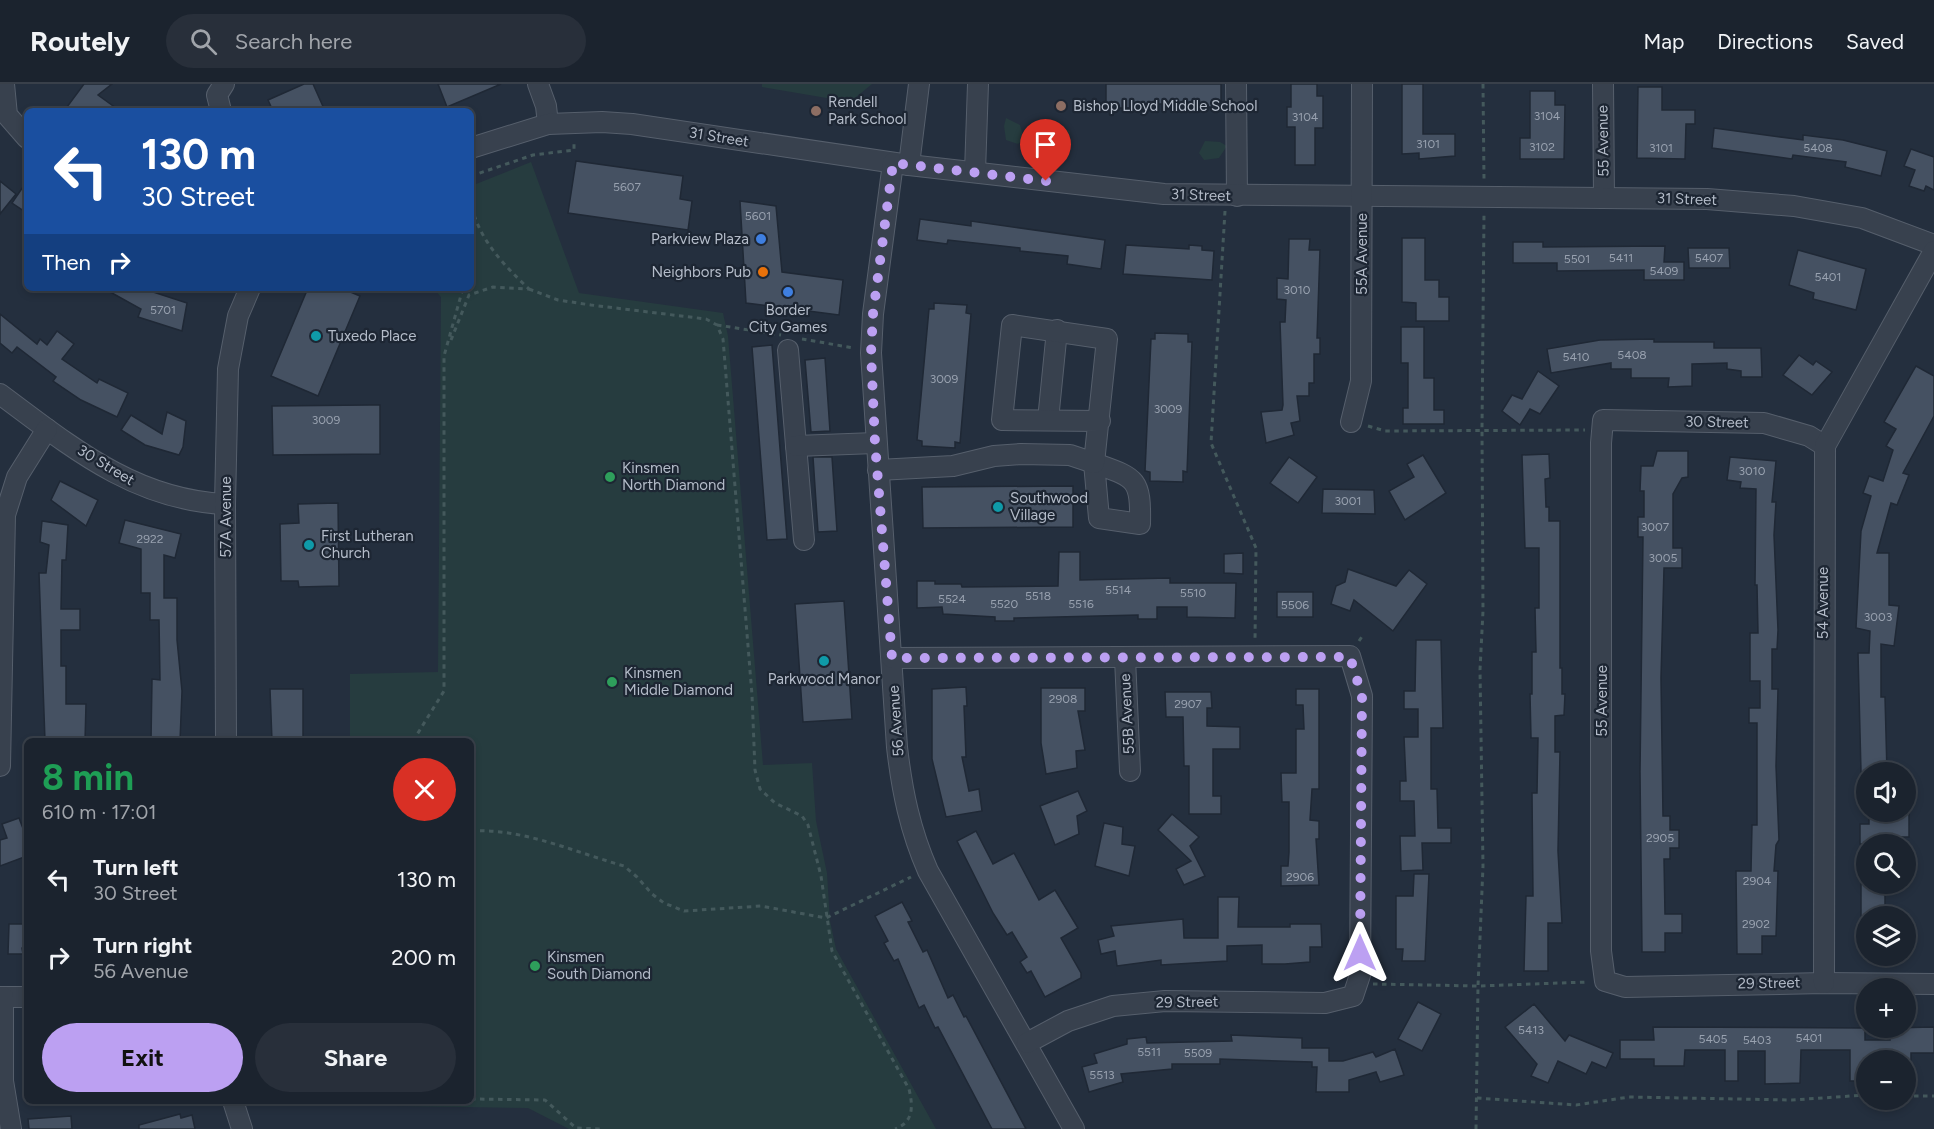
<!DOCTYPE html>
<html lang="en">
<head>
<meta charset="utf-8">
<style>
	:root { --surface:#1b232e; --page:#282f3a; --text:#f1f3f6; --muted:#a0a4aa; --line:#39404a; --accent:#bca0f2 }
	body { margin:0; font-family:Figtree,sans-serif; background:var(--page); color:var(--text); height:100vh; display:flex; flex-direction:column; font-size:22px; white-space:nowrap }
	* { box-sizing:border-box; margin:0 }
	p { font-size:20px; color:var(--muted) }
	.icon { flex:none; width:33px; height:33px; fill:none; stroke:currentColor; stroke-width:2; stroke-linecap:round; stroke-linejoin:round }
	.map { position:relative; flex:1; overflow:hidden }
	.details { position:absolute; left:24px; top:654px; width:450px; height:366px; display:flex; flex-direction:column; background:var(--surface); border-radius:9px; box-shadow:0 3px 9px #0003,0 0 0 2px var(--line) }
	.details>* { flex:none }
	.banner { position:absolute; left:24px; top:24px; width:450px; height:183px; border-radius:9px; box-shadow:0 3px 9px #0003,0 0 0 2px var(--line); background:#1a4fa0; color:#fff; overflow:hidden }
	.fabs { position:absolute; left:1856px; top:678px; display:grid; gap:12px }
	.fabs a { display:grid; place-items:center; width:60px; height:60px; border-radius:50%; background:var(--surface); box-shadow:0 3px 9px #0003,0 0 0 2px var(--line); font-size:30px }
	.pin { position:absolute; display:grid; place-items:center; width:51px; height:51px; color:#fff; margin:-62px -26px; border-radius:50% 50% 50% 0; rotate:-45deg; box-shadow:0 0 6px #0007 }
	.pin .icon { rotate:45deg }
	.me { position:absolute; width:66px; margin:-33px; rotate:0deg; stroke-linejoin:round; filter:drop-shadow(0 0 4px #0008) }
	.turn { display:flex; align-items:center; gap:21px; height:126px; padding:0 18px; font-size:27px }
	.turn .icon { width:78px; height:78px; stroke-width:2.5 }
	.turn b { display:block; font-size:42px; line-height:51px }
	.then { display:flex; align-items:center; height:57px; padding:0 18px; background:#0003; gap:12px; font-size:22px }
	.round { display:grid; place-items:center; flex:none; width:63px; height:63px; border-radius:32px; background:var(--page) }
	.overview { display:flex; align-items:center; justify-content:space-between; height:102px; padding:0 18px }
	h1 { font-size:36px; font-weight:700; line-height:45px; color:#1e9e55 }
	.cta { display:flex; gap:12px; margin-top:auto; padding:12px 18px }
	.cta a { flex:1; height:69px; border-radius:36px; background:var(--accent); color:#111; font-size:24px; font-weight:700; line-height:69px; text-align:center }
	.cta a+a { background:var(--page); color:var(--text) }
	ul { padding:0; list-style:none }
	li { display:flex; align-items:center; gap:18px; height:78px; padding:0 18px }
	li div { flex:1 }
	li b { display:block; font-size:22px }
	li em { font-style:normal }
	header { display:flex; align-items:center; gap:36px; box-sizing:border-box; height:84px; padding:0 30px; background:var(--surface); border-bottom:2px solid var(--line) }
	header strong { font-size:28px }
	nav { display:flex; gap:33px; margin-inline-start:auto; font-size:21px }
	.search { width:420px; height:54px; background:var(--page); display:flex; align-items:center; gap:15px; box-sizing:border-box; padding:0 21px; border-radius:33px; color:var(--muted); font-size:22px }
	.map>svg:first-child { display:block }
	.green { fill:#263c3f }
	.building { fill:#455162; stroke:#1f2835; stroke-width:1.5 }
	.lines { fill:none; stroke-linecap:round; stroke-linejoin:round }
	.minor-casing { stroke:#565f6c; stroke-width:22 }
	.path { stroke:#44595c; stroke-width:3; stroke-dasharray:4.5 4.5; stroke-linecap:butt }
	.minor { stroke:#38414e; stroke-width:20 }
	.route { stroke:#bca0f2; stroke-width:10; stroke-dasharray:0 18 }
	.education-dot { fill:#8d6e63; stroke:#1d2633; stroke-width:2 }
	.shop-dot { fill:#3f7fe0; stroke:#1d2633; stroke-width:2 }
	.food-dot { fill:#e8710a; stroke:#1d2633; stroke-width:2 }
	.culture-dot { fill:#0f9aa8; stroke:#1d2633; stroke-width:2 }
	.leisure-dot { fill:#2e9e5b; stroke:#1d2633; stroke-width:2 }
	.labels { text-anchor:middle; dominant-baseline:central; stroke-width:4.5; stroke-linejoin:round; paint-order:stroke }
	.number-label { font-size:12px; fill:#98a1af }
	.poi-label { font-size:15px; fill:#b4bcc9; stroke:#1d2633; text-anchor:start }
	.street-label { font-size:15px; fill:#b4bcc9; stroke:#1d2633 }
</style>
</head>
<body>
<header>
<strong>Routely</strong>
<div class="search"><svg class="icon" aria-label="search" viewBox="0 0 24 24"><circle cx="10" cy="10" r="6"/><path d="M15 15l6 6"/></svg>Search here</div>
<nav><a>Map</a><a>Directions</a><a>Saved</a></nav>
</header>
<div class="map">
<svg width="1934" height="1045" viewBox="0 0 1934 1045">
	<rect width="100%" height="100%" fill="#242f3e"/>
	<!-- green -->
	<g class="green">
		<path d="M762,0H872L850,18L762,3Z"/>
		<path d="M1006,34L1020,41L1024,55L1018,60L1006,56L1004,42Z"/>
		<path d="M1056,41L1070,47L1069,56L1058,62L1046,54L1042,46Z"/>
		<path d="M1205,57L1220,58L1227,62L1219,74L1204,76L1199,69Z"/>
		<path d="M531,78L579,209L723,229L728,252L763,681L812,679L816,737L827,789L830,837L836,865L936,1045H569L528,1024L266,1020V1017H471V657H350V590L438,588L441,213L433,204H471V102Z"/>
	</g>
	<!-- building -->
	<g class="building">
		<path d="M84,0H112L98,11L120,27H64Z"/>
		<path d="M304,0H313L325,27H273L268,16Z"/>
		<path d="M438,0H501L447,23Z"/>
		<path d="M1106,0H1221V23H1191V20H1135V24H1106Z"/>
		<path d="M1291,0H1317V12H1323V44H1315V81H1295V43H1287V23H1291Z"/>
		<path d="M1402,0H1423V50H1455V72L1419,75V69L1402,70Z"/>
		<path d="M1638,3H1662V26H1695V40H1686L1685,75L1637,74Z"/>
		<path d="M1530,7H1555V21H1565L1564,75H1520V54H1530Z"/>
		<path d="M1714,44L1803,56V51L1843,56L1887,67L1881,92L1845,83L1846,78L1793,71L1792,75L1712,64Z"/>
		<path d="M1911,65L1934,73V106L1926,102L1924,107L1909,102L1915,86L1904,82Z"/>
		<path d="M576,77L683,92L680,115L692,117L688,146L568,129Z"/>
		<path d="M0,97L16,110L0,130Z"/>
		<path d="M27,97V129L12,119Z"/>
		<path d="M740,117L776,122L782,188L843,196L839,231L746,219Z"/>
		<path d="M920,135L971,142V137L1105,156L1101,185L1067,180L1068,172L1020,167V164L948,156L947,160L917,156Z"/>
		<path d="M1402,154H1425V196H1439V213H1449V237H1416V219L1402,218Z"/>
		<path d="M1289,155H1310L1309,166H1320L1317,254H1320V270H1314V299H1309V312H1297L1300,337L1291,339L1294,351L1266,359L1261,328L1282,326L1283,321L1280,238H1285L1286,216L1277,215V194L1288,195Z"/>
		<path d="M1513,158H1543V163L1665,162L1664,178H1684V196H1644V186L1557,187V179H1513Z"/>
		<path d="M1126,161L1189,165V161L1202,162V166L1214,167L1212,196L1123,190Z"/>
		<path d="M1688,164H1729L1730,184H1689Z"/>
		<path d="M1798,166L1866,185L1856,226L1813,215L1814,209L1789,201Z"/>
		<path d="M103,204H141L187,219L182,247L138,233L141,225Z"/>
		<path d="M308,204H341L360,212L318,312L271,292Z"/>
		<path d="M934,219L967,221L966,229L971,230L960,359L955,358V364L922,362V357L917,356L929,225H934Z"/>
		<path d="M0,230L37,260L40,255L47,261L57,247L74,260L62,275L97,299L99,295L128,309L117,333L81,316L53,297L56,293L17,263L12,269L0,259Z"/>
		<path d="M1401,243H1424V294H1434V326H1444V340H1403V324H1408V279H1401Z"/>
		<path d="M1155,249L1188,250V258H1192L1187,388L1183,387V398L1150,397V388L1145,387L1151,255H1155Z"/>
		<path d="M1654,255V258H1714V264H1761L1762,293H1741V287L1727,285V279L1692,280V302L1668,303L1669,294H1631V285H1611V279L1551,289L1547,265L1600,256Z"/>
		<path d="M772,261L787,455L767,456L752,263Z"/>
		<path d="M1799,271L1813,281L1816,277L1832,288L1812,311L1783,291Z"/>
		<path d="M825,274L830,347L811,348L805,276Z"/>
		<path d="M1916,282L1934,292V332L1903,389L1909,391L1897,421L1891,419L1877,469H1889V521L1899,522L1894,562L1881,560V613H1885L1887,688H1861L1858,569H1869L1870,547L1856,544L1861,447L1871,412L1863,409L1869,392L1883,397L1893,366L1886,362L1896,345L1884,338Z"/>
		<path d="M1538,287L1559,302L1540,330L1530,325L1520,341L1502,327L1512,311L1522,315Z"/>
		<path d="M369,321H380V370L273,371L272,322Z"/>
		<path d="M167,328L186,337L183,363L179,371L145,361L121,346L131,331L162,350Z"/>
		<path d="M1657,367H1688V393L1682,394L1673,410V464H1682V484H1664L1661,594L1663,732H1670V746H1679V764H1670V775H1664L1665,830H1682V849H1665V868H1642L1640,688L1643,453H1638V433H1644V407H1640L1641,382H1653Z"/>
		<path d="M1549,370L1550,394L1545,395L1546,423H1549V437H1560V584H1562V610H1565L1564,631L1555,632V668H1560L1558,767L1562,839H1548V887H1524L1526,812H1533L1532,709H1537L1538,654H1531L1530,610H1532V568H1536L1535,524H1539V464H1525L1522,371Z"/>
		<path d="M1423,371L1446,409L1405,436L1389,407L1414,393L1407,380Z"/>
		<path d="M813,373H832L837,447L818,448Z"/>
		<path d="M1289,373L1317,393L1298,419L1270,399Z"/>
		<path d="M1730,373L1776,377L1772,418H1776L1774,451L1778,546L1777,565H1772V605H1778L1776,682L1779,756L1776,761L1774,787H1778L1776,852H1762V870H1737L1736,787H1751L1752,741H1757V639H1749V624H1760V597H1750V549H1758L1757,501H1755L1756,405L1740,404L1741,398L1727,396Z"/>
		<path d="M60,397L98,416L86,442L51,416Z"/>
		<path d="M1073,402V443L923,444L922,403Z"/>
		<path d="M1323,405L1374,406L1375,430L1322,429Z"/>
		<path d="M338,419L339,502L299,503L298,497H281L280,440L299,439L298,420Z"/>
		<path d="M125,436L181,450L175,474L164,471V514H177V556L182,607L180,657H151L152,595L160,596L159,536H150V509H141V465L119,459Z"/>
		<path d="M42,437L68,441L66,476H62L61,525H80V546H61V582H66V620H86L85,657H45L39,489H46L49,461L40,458Z"/>
		<path d="M1059,468H1080V496L1170,494V499H1236L1235,534L1187,533V523H1157V535H1138V531L1014,534V537H995V533L943,530L942,523L917,524V497H935V500H961L962,503L1058,502Z"/>
		<path d="M1243,469V490L1224,489V470Z"/>
		<path d="M1348,485L1396,502L1409,486L1427,500L1393,547L1354,516L1350,527L1331,520L1336,502L1345,498Z"/>
		<rect x="1277" y="508" width="36" height="25"/>
		<path d="M844,517L852,635L803,638L795,520Z"/>
		<path d="M1416,556H1441L1443,644H1431V705H1437L1438,744H1451V759H1422L1423,786L1401,787L1400,752H1415L1414,717H1400V697H1406L1404,653H1418V625H1404V607H1415Z"/>
		<path d="M966,603L967,622H964L966,673H962L969,707L979,705L982,727L946,733L932,675V605Z"/>
		<path d="M1041,604H1085V627H1078L1085,666L1076,667L1077,684L1046,690L1041,659Z"/>
		<path d="M270,605H303V657H272Z"/>
		<path d="M1296,605H1319V705H1312L1310,736L1319,737V755H1316L1319,801L1281,802V782H1288L1289,768V718H1282L1281,689H1296V645H1304L1303,621H1296Z"/>
		<path d="M1165,608H1211L1212,624H1207V642L1240,643V665H1213V712H1221V730H1189V682H1184L1183,633H1166Z"/>
		<path d="M1078,707L1087,727L1077,732L1079,750L1055,761L1040,722Z"/>
		<path d="M1869,728H1909V753H1893V760H1860V740H1869Z"/>
		<path d="M1172,730L1199,753L1190,762L1205,792L1184,801L1176,785L1191,777L1158,746Z"/>
		<path d="M19,734L27,755V772L0,782V756L7,754L2,740Z"/>
		<path d="M1104,739L1123,743L1122,760L1135,762L1129,792L1095,782Z"/>
		<path d="M976,747L993,780L1014,769L1039,816L1055,806L1078,844L1061,854L1081,889V894L1045,913L1031,887L1027,889L1020,878L1027,873L1012,848L1007,851L993,829L957,757Z"/>
		<path d="M1414,790H1429L1425,877H1402L1403,865H1396V812H1413Z"/>
		<rect x="1861" y="800" width="24" height="32"/>
		<path d="M1218,813H1239L1238,843H1290V840H1321L1322,863H1310V878L1285,880H1262V861L1227,862V877L1161,881V876L1117,882L1115,867L1101,870L1098,856L1114,852L1111,842L1183,835L1184,854H1218Z"/>
		<path d="M902,818L912,837L908,838L923,868L927,866L948,914L953,911L964,933L966,932L1026,1045H992L938,943L935,944L924,921L919,924L898,875L894,877L884,859L888,857L875,832Z"/>
		<path d="M9,840H27V863L22,864L23,870H8Z"/>
		<path d="M1418,918L1441,930L1422,967L1398,955Z"/>
		<path d="M1534,920L1565,957L1569,951L1613,969L1606,984L1592,978L1586,990L1558,977L1548,999L1531,992L1537,980L1505,943Z"/>
		<path d="M1653,943L1865,944V956H1890V944L1934,943V969H1911V976H1866V997H1850V966H1801L1800,999L1765,1000V967H1738V997H1725V966H1685L1684,982H1654V975H1620V956H1654Z"/>
		<path d="M1231,951L1302,954V964H1329V977H1343L1373,968L1376,973L1395,965L1404,991L1380,998L1376,988L1349,996V1008H1316L1317,983H1312V978L1220,975V980H1172V985L1121,990L1123,998L1089,1008L1082,983L1097,979L1094,970L1127,960V955L1146,953L1147,959L1232,957Z"/>
		<path d="M180,1030L181,1034L192,1031L195,1045H139V1041Z"/>
		<path d="M71,1032L72,1045H29L28,1035Z"/>
	</g>
	<g class="lines">
		<!-- minor casing -->
		<g class="minor-casing">
			<g id="minor">
				<path d="M4,0L7,31L27,54"/>
				<path d="M538,0L546,22L548,40"/>
				<path d="M1236,0L1237,112"/>
				<path d="M1603,0L1604,113"/>
				<path d="M221,27L217,11L224,0"/>
				<path d="M471,64L548,40L602,38L632,40L909,81L1164,110L1707,115L1794,122L1862,134L1934,161"/>
				<path d="M893,79L873,230L871,269L897,663C902,707 910,746 928,787L1074,1045"/>
				<path d="M909,81L919,0"/>
				<path d="M975,88L978,0"/>
				<path d="M788,266L804,456"/>
				<path d="M0,310C70,362 134,416 225,420"/>
				<path d="M1048,336L1057,246"/>
				<path d="M1351,338L1361,297L1362,0"/>
				<path d="M796,362L875,359"/>
				<path d="M1825,362L1809,352L1764,339L1603,336L1601,359V867L1605,897L1625,903L1824,899L1934,900"/>
				<path d="M1094,379C1136,394 1141,394 1140,440L1099,434Z"/>
				<path d="M878,386L953,382L994,372L1021,370L1070,371L1094,379L1107,255L1012,241L1002,336L1100,337"/>
				<path d="M892,574L1350,572L1362,612L1360,891L1353,912L1325,919L1165,917L1113,922L1068,937L1027,959"/>
				<path d="M1125,574L1130,687"/>
				<path d="M226,657L225,420L228,285L238,232L250,204"/>
				<path d="M0,682L5,431L17,393L47,345"/>
				<path d="M1824,899L1825,362L1934,167"/>
				<path d="M0,913H27"/>
				<path d="M3,913V997L11,1045"/>
				<path d="M233,1017L242,1045"/>
			</g>
		</g>
		<!-- path -->
		<g class="path">
			<path d="M1483,0L1484,96"/>
			<path d="M471,92L533,71L574,66V56"/>
			<path d="M1225,127L1211,359L1256,464L1255,557"/>
			<path d="M529,205L558,216L591,221L706,235L717,241L723,255L752,611L755,686L760,705L775,719L802,732L808,741L821,792L832,867L909,1005C913,1022 914,1038 895,1045"/>
			<path d="M717,241L781,251"/>
			<path d="M802,255L854,264"/>
			<path d="M451,256L469,211L493,203L529,205C504,181 481,158 472,124L474,147L471,170"/>
			<path d="M1368,342L1385,347L1585,346"/>
			<path d="M1359,557L1363,551"/>
			<path d="M413,657L444,607V272L463,204"/>
			<path d="M471,747C523,744 574,768 624,782L637,793L652,810L664,819L684,827L761,822L826,834L911,793"/>
			<path d="M1373,900L1478,902L1588,898"/>
			<path d="M1905,1012H1934"/>
			<path d="M1477,1014L1576,1021L1629,1013L1792,1016L1866,1011"/>
			<path d="M471,1015L545,1016L576,1044L600,1045"/>
			<path d="M1476,1045L1478,902L1483,782L1480,586L1483,527L1482,345L1484,129"/>
		</g>
		<!-- minor -->
		<use href="#minor" class="minor"/>
	</g>
	<g class="lines">
		<!-- route -->
		<path class="route" d="M1046,97L893,79L873,230L871,269L875,359L892,574L1350,573L1362,612L1360,869"/>
	</g>
	<!-- markers -->
	<g class="education-dot">
		<circle cx="1061" cy="22" r="6"/>
		<circle cx="816" cy="27" r="6"/>
	</g>
	<g class="shop-dot">
		<circle cx="761" cy="155" r="6"/>
		<circle cx="788" cy="208" r="6"/>
	</g>
	<circle class="food-dot" cx="763" cy="188" r="6"/>
	<g class="culture-dot">
		<circle cx="316" cy="252" r="6"/>
		<circle cx="998" cy="423" r="6"/>
		<circle cx="309" cy="461" r="6"/>
		<circle cx="824" cy="577" r="6"/>
	</g>
	<g class="leisure-dot">
		<circle cx="610" cy="393" r="6"/>
		<circle cx="612" cy="598" r="6"/>
		<circle cx="535" cy="882" r="6"/>
	</g>
	<g class="labels">
		<!-- number labels -->
		<g class="number-label">
			<text x="1547" y="32">3104</text>
			<text x="1305" y="33">3104</text>
			<text x="1428" y="60">3101</text>
			<text x="1542" y="63">3102</text>
			<text x="1661" y="64">3101</text>
			<text x="1818" y="64">5408</text>
			<text x="627" y="103">5607</text>
			<text x="758" y="132">5601</text>
			<text x="1621" y="174">5411</text>
			<text x="1709" y="174">5407</text>
			<text x="1577" y="175">5501</text>
			<text x="1664" y="187">5409</text>
			<text x="1828" y="193">5401</text>
			<text x="1297" y="206">3010</text>
			<text x="163" y="226">5701</text>
			<text x="1632" y="271">5408</text>
			<text x="1576" y="273">5410</text>
			<text x="944" y="295">3009</text>
			<text x="1168" y="325">3009</text>
			<text x="326" y="336">3009</text>
			<text x="1752" y="387">3010</text>
			<text x="1348" y="417">3001</text>
			<text x="1655" y="443">3007</text>
			<text x="150" y="455">2922</text>
			<text x="1663" y="474">3005</text>
			<text x="1118" y="506">5514</text>
			<text x="1193" y="509">5510</text>
			<text x="1038" y="512">5518</text>
			<text x="952" y="515">5524</text>
			<text x="1004" y="520">5520</text>
			<text x="1081" y="520">5516</text>
			<text x="1295" y="521">5506</text>
			<text x="1878" y="533">3003</text>
			<text x="1063" y="615">2908</text>
			<text x="1188" y="620">2907</text>
			<text x="1660" y="754">2905</text>
			<text x="1300" y="793">2906</text>
			<text x="1757" y="797">2904</text>
			<text x="1756" y="840">2902</text>
			<text x="1531" y="946">5413</text>
			<text x="1809" y="954">5401</text>
			<text x="1713" y="955">5405</text>
			<text x="1757" y="956">5403</text>
			<text x="1149" y="968">5511</text>
			<text x="1198" y="969">5509</text>
			<text x="1102" y="991">5513</text>
		</g>
		<!-- poi labels -->
		<g class="poi-label">
			<text x="828" y="18">Rendell<tspan x="828" dy="17">Park School</tspan></text>
			<text x="1073" y="22">Bishop Lloyd Middle School</text>
			<text x="749" y="155" text-anchor="end">Parkview Plaza</text>
			<text x="751" y="188" text-anchor="end">Neighbors Pub</text>
			<text x="788" y="226" text-anchor="middle">Border<tspan x="788" dy="17">City Games</tspan></text>
			<text x="328" y="252">Tuxedo Place</text>
			<text x="622" y="384">Kinsmen<tspan x="622" dy="17">North Diamond</tspan></text>
			<text x="1010" y="414">Southwood<tspan x="1010" dy="17">Village</tspan></text>
			<text x="321" y="452">First Lutheran<tspan x="321" dy="17">Church</tspan></text>
			<text x="624" y="589">Kinsmen<tspan x="624" dy="17">Middle Diamond</tspan></text>
			<text x="824" y="595" text-anchor="middle">Parkwood Manor</text>
			<text x="547" y="873">Kinsmen<tspan x="547" dy="17">South Diamond</tspan></text>
		</g>
		<!-- street labels -->
		<g class="street-label">
			<text transform="translate(719 53) rotate(9)">31 Street</text>
			<text transform="translate(1603 57) rotate(-91)">55 Avenue</text>
			<text transform="translate(1201 111) rotate(2)">31 Street</text>
			<text transform="translate(1687 115) rotate(2)">31 Street</text>
			<text transform="translate(1362 170) rotate(-90)">55A Avenue</text>
			<text transform="translate(1717 338) rotate(1)">30 Street</text>
			<text transform="translate(106 381) rotate(31)">30 Street</text>
			<text transform="translate(226 433) rotate(-90)">57A Avenue</text>
			<text transform="translate(1823 519) rotate(-90)">54 Avenue</text>
			<text transform="translate(1602 617) rotate(-90)">55 Avenue</text>
			<text transform="translate(1127 630) rotate(-93)">55B Avenue</text>
			<text transform="translate(896 637) rotate(-94)">56 Avenue</text>
			<text transform="translate(1769 899) rotate(-1)">29 Street</text>
			<text transform="translate(1187 918) rotate(-1)">29 Street</text>
		</g>
	</g>
</svg>
<div class="fabs">
<a><svg class="icon" aria-label="sound" viewBox="0 0 24 24"><path d="M4 9h4l5-4v14l-5-4H4zM17 9q2 3 0 6"/></svg></a>
<a><svg class="icon" aria-label="search" viewBox="0 0 24 24"><circle cx="10" cy="10" r="6"/><path d="M15 15l6 6"/></svg></a>
<a><svg class="icon" aria-label="layers" viewBox="0 0 24 24"><path d="M12 4l9 5-9 5-9-5zM3 14l9 5 9-5"/></svg></a>
<a>+</a>
<a>−</a>
</div>
<div class="pin" style="left:1046px;top:97px;background:#d93025"><svg class="icon" aria-label="arrive" viewBox="0 0 24 24"><path d="M6 21V4h12l-3 4 3 4H6"/></svg></div>
<svg class="me" style="left:1360px;top:869px" viewBox="-20 -20 40 40"><path d="M0-17L14 15 0 8-14 15z" fill="#bca0f2" stroke="#fff" stroke-width="4"/></svg>
<div class="banner">
<div class="turn"><svg class="icon" aria-label="left" viewBox="0 0 24 24"><path d="M17 20v-9H6M10 6l-5 5 5 5"/></svg><div><b>130 m</b>30 Street</div></div>
<div class="then">Then<svg class="icon" aria-label="right" viewBox="0 0 24 24"><path d="M7 20v-9h11M14 6l5 5-5 5"/></svg></div>
</div>
<section class="details">
<div class="overview"><div><h1>8 min</h1><p>610 m · 17:01</p></div><a class="round" style="background:#d93025;color:#fff"><svg class="icon" aria-label="close" viewBox="0 0 24 24"><path d="M6 6l12 12M18 6L6 18"/></svg></a></div>
<ul>
<li><svg class="icon" aria-label="left" viewBox="0 0 24 24"><path d="M17 20v-9H6M10 6l-5 5 5 5"/></svg><div><b>Turn left</b><p>30 Street</p></div><em>130 m</em></li>
<li><svg class="icon" aria-label="right" viewBox="0 0 24 24"><path d="M7 20v-9h11M14 6l5 5-5 5"/></svg><div><b>Turn right</b><p>56 Avenue</p></div><em>200 m</em></li>
</ul>
<div class="cta"><a>Exit</a><a>Share</a></div>
</section>
</div>
</body>
</html>
